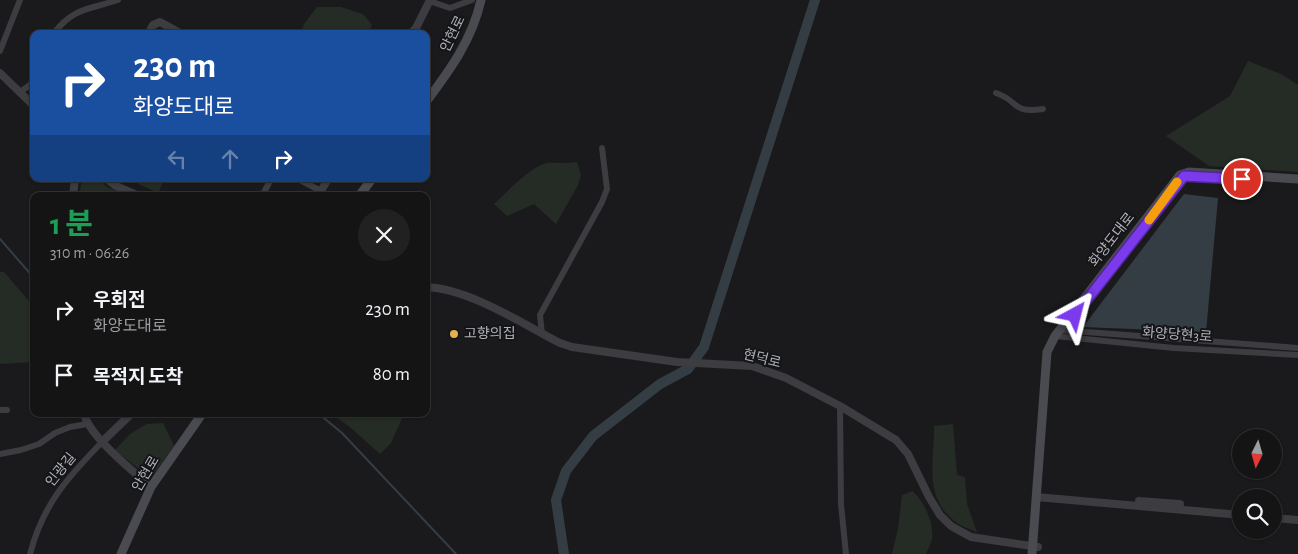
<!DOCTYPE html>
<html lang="ko">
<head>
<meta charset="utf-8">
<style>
	:root { --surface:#141415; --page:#212122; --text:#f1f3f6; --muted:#9d9ea0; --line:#333334 }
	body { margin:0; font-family:"Alegreya Sans","Noto Sans KR",sans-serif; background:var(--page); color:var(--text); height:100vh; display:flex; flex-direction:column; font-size:19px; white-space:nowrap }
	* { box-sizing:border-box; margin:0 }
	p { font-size:16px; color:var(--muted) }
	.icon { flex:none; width:28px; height:28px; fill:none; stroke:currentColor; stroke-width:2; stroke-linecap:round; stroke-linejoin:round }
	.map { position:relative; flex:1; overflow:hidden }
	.sheet { position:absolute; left:30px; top:192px; width:400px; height:225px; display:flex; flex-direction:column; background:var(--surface); border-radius:10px; box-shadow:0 1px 4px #0004,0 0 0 1px var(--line) }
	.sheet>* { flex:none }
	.top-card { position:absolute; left:30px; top:30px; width:400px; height:152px; border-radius:10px; box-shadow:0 1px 4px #0004,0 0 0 1px var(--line); background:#1a4fa0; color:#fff; overflow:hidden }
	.needle { width:32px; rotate:185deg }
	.tools { position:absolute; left:1232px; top:429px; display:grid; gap:10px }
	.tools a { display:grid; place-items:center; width:50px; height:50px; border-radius:50%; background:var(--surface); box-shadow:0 1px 4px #0004,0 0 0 1px var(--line); font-size:25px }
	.pin { position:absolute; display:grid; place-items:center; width:42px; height:42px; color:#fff; margin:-21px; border:2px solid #fff; border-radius:50%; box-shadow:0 1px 5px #0007 }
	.me { position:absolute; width:55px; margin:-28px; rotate:38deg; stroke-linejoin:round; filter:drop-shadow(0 0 4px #0008) }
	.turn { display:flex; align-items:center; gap:18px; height:105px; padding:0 20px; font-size:22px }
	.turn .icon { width:65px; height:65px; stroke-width:2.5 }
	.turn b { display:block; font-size:35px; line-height:42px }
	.lanes { display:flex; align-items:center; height:48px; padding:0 20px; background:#0003; justify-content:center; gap:25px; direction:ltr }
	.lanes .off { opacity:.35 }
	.round { display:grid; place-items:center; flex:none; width:52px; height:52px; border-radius:26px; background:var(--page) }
	.head { display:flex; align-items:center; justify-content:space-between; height:85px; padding:0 20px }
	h1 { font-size:30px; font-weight:700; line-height:38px; color:#1e9e55 }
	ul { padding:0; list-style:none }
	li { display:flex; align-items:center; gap:15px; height:65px; padding:0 20px }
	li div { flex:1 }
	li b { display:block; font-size:19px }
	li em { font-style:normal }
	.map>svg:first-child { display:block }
	.green { fill:#252c26 }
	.water { fill:#353d44 }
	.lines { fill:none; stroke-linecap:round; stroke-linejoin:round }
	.stream { stroke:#353d44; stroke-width:2 }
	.river { stroke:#353d44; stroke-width:10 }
	.minor { stroke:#3c3c41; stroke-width:6 }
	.tertiary { stroke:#3c3c41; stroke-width:8 }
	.secondary { stroke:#4a4b51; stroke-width:9 }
	.route-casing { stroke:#51269a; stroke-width:12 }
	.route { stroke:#7c3aed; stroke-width:9 }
	.slow { stroke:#f59e0b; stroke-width:9 }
	.poi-dot { fill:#e2b24c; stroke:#151517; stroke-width:2 }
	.labels { text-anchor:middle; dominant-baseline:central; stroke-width:4; stroke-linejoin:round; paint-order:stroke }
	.street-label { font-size:14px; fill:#aeb2ba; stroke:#151517 }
	.poi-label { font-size:14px; fill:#aeb2ba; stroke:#151517; text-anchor:start }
</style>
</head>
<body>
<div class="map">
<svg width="1298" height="554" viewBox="0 0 1298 554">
	<rect width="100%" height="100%" fill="#1a1a1c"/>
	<!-- green -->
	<g class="green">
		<path d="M317,7H341L363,14L372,25L368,34H300L304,24Z"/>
		<path d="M1248,61L1281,74L1298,85V172L1209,166L1166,136L1230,96Z"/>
		<path d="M577,162L581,175L578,185L556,224L534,204L507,216L494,204C508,191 528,169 546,163C551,162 569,164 577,162Z"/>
		<path d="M82,179H98L107,187L128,196H79Z"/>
		<path d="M128,179H162L164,180L158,193Z"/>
		<path d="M0,272H4L34,307V362L0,364Z"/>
		<path d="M332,414H404L391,443L380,454L351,428Z"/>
		<path d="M163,423L174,446L154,474L148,476L115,450L130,434L147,424Z"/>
		<path d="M953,424L957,475L965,477L967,504L977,532C970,529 962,527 956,522C922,497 935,461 934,426Z"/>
		<path d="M913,491C924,503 934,521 932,539C931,544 928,549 926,554H892L898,529L902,495Z"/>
	</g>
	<!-- water -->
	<path class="water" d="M1184,194L1218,198L1206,332L1083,327Z"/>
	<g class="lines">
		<!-- stream -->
		<g class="stream">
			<path d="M0,239L34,278"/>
			<path d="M319,414L342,433L456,554"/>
		</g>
		<!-- river -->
		<path class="river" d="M564,554L556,500L566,471L593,436L660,384L688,369L704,347L815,0"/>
		<!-- minor -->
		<g class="minor">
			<path d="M429,1L450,8L472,0"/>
			<path d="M53,34C74,7 88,10 118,0"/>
			<path d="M0,51L20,0"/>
			<path d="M20,92L30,85L34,77"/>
			<path d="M996,93C1020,101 1011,114 1043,109"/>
			<path d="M298,179L321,191"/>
			<path d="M262,196L271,179"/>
			<path d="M1060,330L1298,348"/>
			<path d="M542,334L540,315L602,202L607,189L602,148"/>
			<path d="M1055,336L1174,348L1298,355"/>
			<path d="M840,406L841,504L846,554"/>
			<path d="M0,410H7"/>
			<path d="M0,454L21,450L39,444L55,433L70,427L87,424"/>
			<path d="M30,554C43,504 68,477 103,441"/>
		</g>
		<!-- tertiary -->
		<g class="tertiary">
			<path d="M148,34L153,25L160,22L182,34"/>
			<path d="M410,34L416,28L430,0"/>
			<path d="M0,73L34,106"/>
			<path d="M107,179L116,186L139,196"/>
			<path d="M73,196L75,179"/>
			<path d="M318,196L328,179"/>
			<path d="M426,287C470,289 521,323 560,343L572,347L677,362L752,366L786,378L840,406L896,440L908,454L929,497L940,515L951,526L971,537L1038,547"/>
			<path d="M84,414C90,437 133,471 151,487"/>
			<path d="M103,441L131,414"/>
			<path d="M1036,497L1241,515"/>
			<path d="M1139,501L1180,504"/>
			<path d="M1274,518L1298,520"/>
		</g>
		<!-- secondary -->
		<g class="secondary">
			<path d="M426,102C450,70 472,40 481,0"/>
			<path d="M359,196L372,179"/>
			<path d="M121,554L151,487L202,414"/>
			<path d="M1032,554L1047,352L1055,336L1180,175L1189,172L1298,179"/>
		</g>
	</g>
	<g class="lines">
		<!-- route casing -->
		<g class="route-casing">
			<path id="route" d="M1075,315L1184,176L1242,179"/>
		</g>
		<!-- route -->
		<use href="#route" class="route"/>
		<!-- slow -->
		<path class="slow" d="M1149,220L1177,182"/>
	</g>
	<!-- markers -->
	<circle class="poi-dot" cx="454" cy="334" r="5"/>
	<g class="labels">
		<!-- street labels -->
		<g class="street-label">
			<text transform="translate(453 34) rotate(-64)">안현로</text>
			<text transform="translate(1112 240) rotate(-52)">화양도대로</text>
			<text transform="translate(1177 335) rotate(4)">화양당현3로</text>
			<text transform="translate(762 359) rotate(14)">현덕로</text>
			<text transform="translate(61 470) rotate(-51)">인광길</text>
			<text transform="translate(146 474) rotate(-59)">안현로</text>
		</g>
		<!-- poi labels -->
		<g class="poi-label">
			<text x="464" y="334">고향의집</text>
		</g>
	</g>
</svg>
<div class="tools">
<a><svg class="needle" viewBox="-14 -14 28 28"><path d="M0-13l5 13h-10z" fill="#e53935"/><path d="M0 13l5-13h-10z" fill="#9d9ea0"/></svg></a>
<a><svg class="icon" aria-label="search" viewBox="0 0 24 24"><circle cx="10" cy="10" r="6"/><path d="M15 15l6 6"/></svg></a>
</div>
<div class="pin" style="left:1242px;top:179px;background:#d93025"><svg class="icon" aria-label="arrive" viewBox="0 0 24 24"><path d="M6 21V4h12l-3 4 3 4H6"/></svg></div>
<svg class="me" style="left:1075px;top:315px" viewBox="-20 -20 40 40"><path d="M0-17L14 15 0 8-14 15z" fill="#7c3aed" stroke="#fff" stroke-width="4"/></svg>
<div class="top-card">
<div class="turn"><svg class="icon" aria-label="right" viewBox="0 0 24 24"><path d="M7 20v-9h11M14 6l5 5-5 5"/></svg><div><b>230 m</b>화양도대로</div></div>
<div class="lanes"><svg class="icon off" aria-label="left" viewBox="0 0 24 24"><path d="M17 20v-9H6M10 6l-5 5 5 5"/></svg><svg class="icon off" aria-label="ahead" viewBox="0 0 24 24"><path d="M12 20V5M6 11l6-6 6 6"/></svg><svg class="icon" aria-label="right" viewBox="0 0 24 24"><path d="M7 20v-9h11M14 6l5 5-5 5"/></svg></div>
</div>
<section class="sheet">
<div class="head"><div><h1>1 분</h1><p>310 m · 06:26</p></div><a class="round"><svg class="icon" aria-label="close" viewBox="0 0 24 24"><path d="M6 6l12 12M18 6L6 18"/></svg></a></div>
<ul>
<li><svg class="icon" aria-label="right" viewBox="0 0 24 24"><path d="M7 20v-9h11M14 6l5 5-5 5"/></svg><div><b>우회전</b><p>화양도대로</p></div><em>230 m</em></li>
<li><svg class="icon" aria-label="arrive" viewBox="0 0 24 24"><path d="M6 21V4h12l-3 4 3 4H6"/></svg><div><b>목적지 도착</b></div><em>80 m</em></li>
</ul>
</section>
</div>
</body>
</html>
